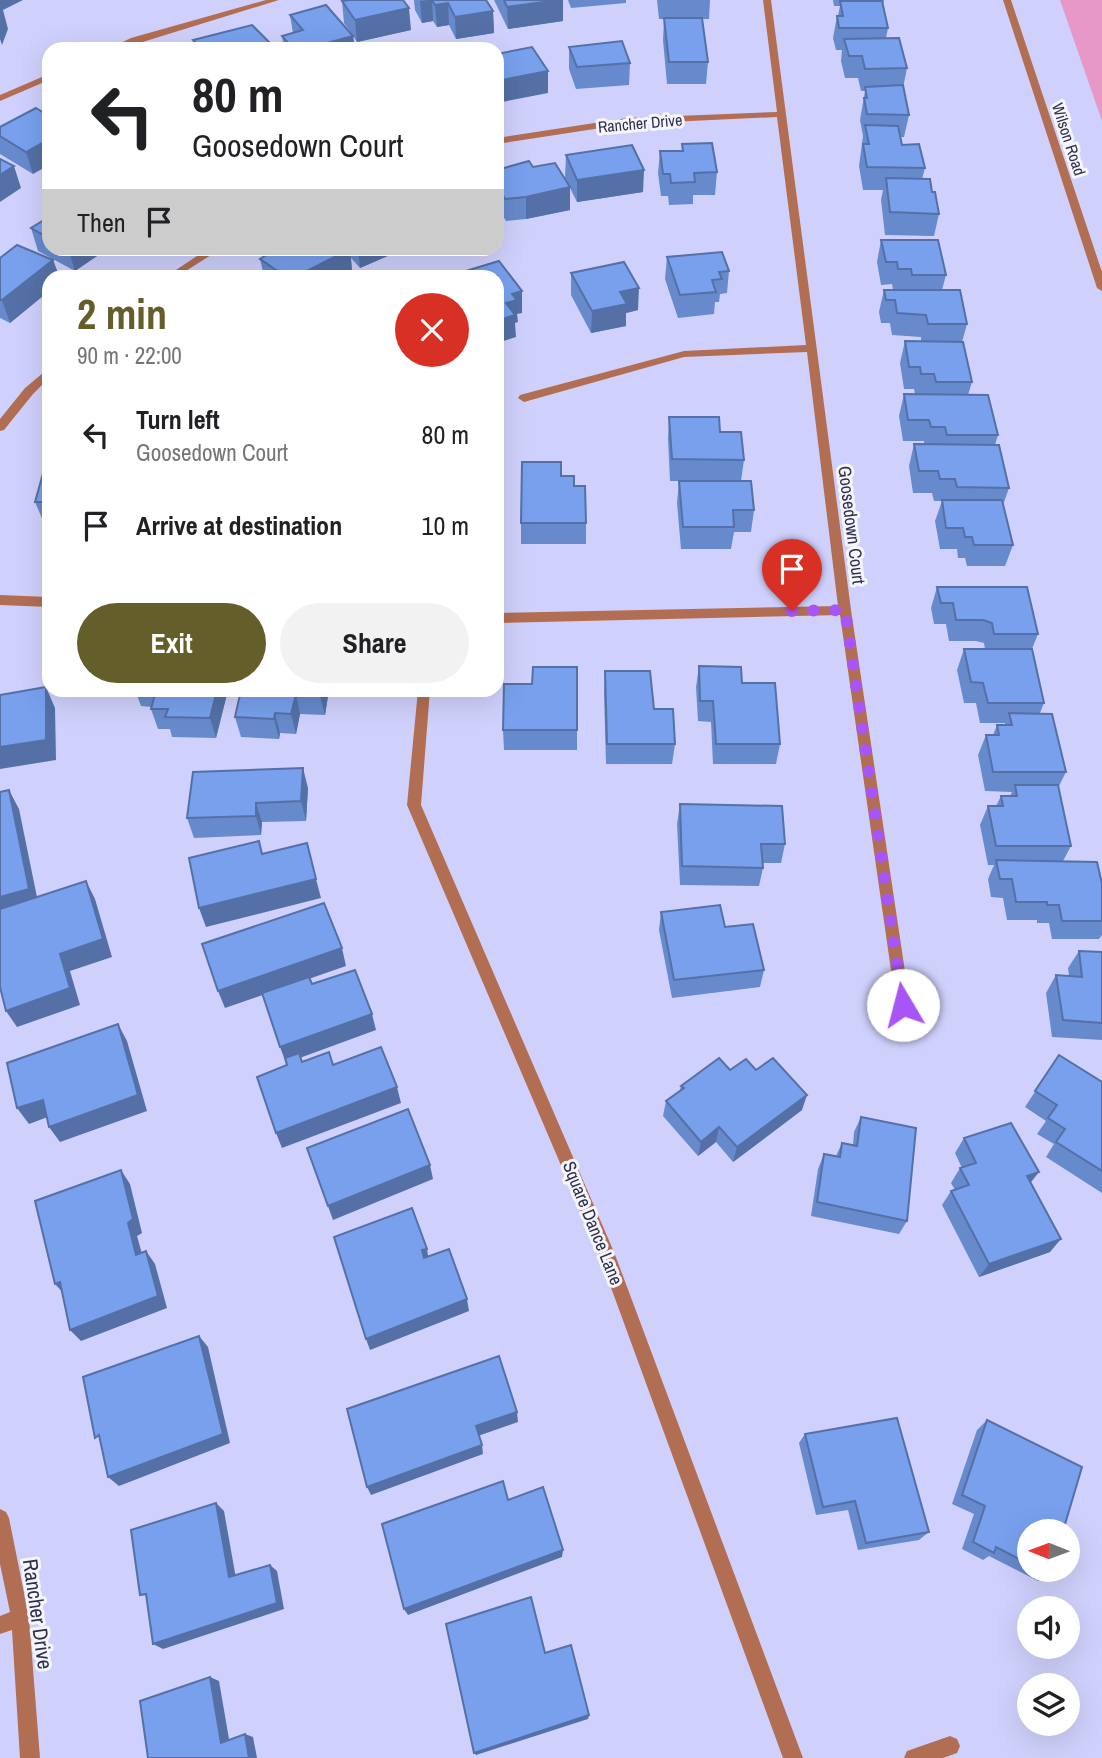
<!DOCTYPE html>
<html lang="en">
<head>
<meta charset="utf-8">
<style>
	:root { --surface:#fff; --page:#f2f2f2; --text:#202124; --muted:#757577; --accent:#645e2a }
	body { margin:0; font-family:"Archivo Narrow",sans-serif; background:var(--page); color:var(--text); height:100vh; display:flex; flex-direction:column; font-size:26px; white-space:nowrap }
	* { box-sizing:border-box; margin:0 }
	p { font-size:23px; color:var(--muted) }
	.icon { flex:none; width:38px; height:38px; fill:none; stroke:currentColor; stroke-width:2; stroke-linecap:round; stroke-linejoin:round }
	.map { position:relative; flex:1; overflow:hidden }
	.drawer { position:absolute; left:42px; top:270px; width:462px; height:427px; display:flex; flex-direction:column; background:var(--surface); border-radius:21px; box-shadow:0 7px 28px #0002 }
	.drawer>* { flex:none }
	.hud { position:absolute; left:42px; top:42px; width:462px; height:214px; border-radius:21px; box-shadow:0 7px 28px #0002; background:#fff; color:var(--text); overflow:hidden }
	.needle { width:46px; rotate:271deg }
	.tools { position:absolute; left:1017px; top:1519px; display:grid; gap:14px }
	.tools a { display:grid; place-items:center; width:63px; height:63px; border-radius:50%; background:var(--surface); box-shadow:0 7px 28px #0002; font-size:35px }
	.pin { position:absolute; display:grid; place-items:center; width:60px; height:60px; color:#fff; margin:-72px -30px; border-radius:50% 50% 50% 0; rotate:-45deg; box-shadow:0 0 7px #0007 }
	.pin .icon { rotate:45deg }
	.me { position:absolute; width:77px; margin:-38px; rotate:352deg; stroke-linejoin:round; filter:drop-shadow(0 0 5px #0008) }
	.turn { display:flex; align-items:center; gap:24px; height:147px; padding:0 35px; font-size:32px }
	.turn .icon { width:91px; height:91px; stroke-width:2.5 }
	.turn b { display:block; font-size:49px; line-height:60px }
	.then { display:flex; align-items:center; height:66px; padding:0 35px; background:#0003; gap:14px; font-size:26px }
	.round { display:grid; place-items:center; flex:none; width:74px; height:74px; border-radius:37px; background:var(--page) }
	.headline { display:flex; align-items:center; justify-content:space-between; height:119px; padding:0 35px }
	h1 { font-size:42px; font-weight:700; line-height:52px; color:var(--accent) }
	.action { display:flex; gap:14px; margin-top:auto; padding:14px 35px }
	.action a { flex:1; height:80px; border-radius:42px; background:var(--accent); color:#fff; font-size:28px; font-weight:700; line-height:80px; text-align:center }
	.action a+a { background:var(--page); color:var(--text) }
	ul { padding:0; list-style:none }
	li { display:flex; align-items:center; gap:21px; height:91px; padding:0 35px }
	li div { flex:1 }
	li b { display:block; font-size:26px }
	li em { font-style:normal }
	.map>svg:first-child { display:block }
	.green { fill:#e797c8 }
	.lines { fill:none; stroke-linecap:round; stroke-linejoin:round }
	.street { fill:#b26e53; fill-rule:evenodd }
	.wall { fill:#678acc }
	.shaded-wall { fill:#5470a6 }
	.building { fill:#78a0ed; stroke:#5470a6; stroke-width:2 }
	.route { stroke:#a855f7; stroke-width:12; stroke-dasharray:0 21.6 }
	.labels { text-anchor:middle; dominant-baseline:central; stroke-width:6; stroke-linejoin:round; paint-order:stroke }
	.far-street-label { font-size:16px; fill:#2f2f4b; stroke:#f5f6fd }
	.street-label { font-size:18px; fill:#2f2f4b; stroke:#f5f6fd }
	.near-street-label { font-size:21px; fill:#2f2f4b; stroke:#f5f6fd }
</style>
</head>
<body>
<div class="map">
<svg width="1102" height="1758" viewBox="0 0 1102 1758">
	<rect width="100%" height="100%" fill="#cfd1fc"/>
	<!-- green -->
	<path class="green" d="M1060,0H1102V121Z"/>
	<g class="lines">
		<!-- street -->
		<g class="street">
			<path d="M266,0H279L120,49H108L131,38Z"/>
			<path d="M763,0H771L851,610L910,1005L908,1010L903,1012L898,1010L896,1005L840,615L497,623V613L838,606L807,352L684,357L524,402L518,398L520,395L684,351L806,345L777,117L627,124L497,144V138L627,118L777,112Z"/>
			<path d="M1003,0H1011L1102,272V291L1097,288Z"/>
			<path d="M49,74V80L0,101V95Z"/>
			<path d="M209,248H222L178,276H167Z"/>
			<path d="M49,368V378L33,394L4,430L0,431V419L25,388Z"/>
			<path d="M0,595L49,597V607L0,605Z"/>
			<path d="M418,690H430L421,805L614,1252L803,1758H783L598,1252L407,805Z"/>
			<path d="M0,1509L6,1512L9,1518L29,1618L40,1758H20L12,1630L0,1634V1616L10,1612L0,1564Z"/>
			<path d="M950,1736L957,1739L960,1746L957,1753L943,1758H904L907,1751Z"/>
		</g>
	</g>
	<!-- wall -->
	<g class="wall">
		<path d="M414,0H486L493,11L494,33L456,39L449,25L437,27L433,21L422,23L415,10Z"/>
		<path d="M494,0H563V21L508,29Z"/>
		<path d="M568,0H626V3L571,8Z"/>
		<path d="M657,0H710L709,19H702L708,62L706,84H667L663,40L664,19H659Z"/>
		<path d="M833,0H884L883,6L888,28L886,38L907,68L903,88L909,115L904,137H900L902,145L925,168L922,179L932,192L939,214L934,236L885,235L881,200L883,190H863L859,166L863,136L860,120L865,91H861L858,78H845L841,61L842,50H836L833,38L837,16H838L840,6H834Z"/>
		<path d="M342,1L411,30L357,42L353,36L355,49H284L282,36L293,33L290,15L353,35L344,23Z"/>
		<path d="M193,40L276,49H195Z"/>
		<path d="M569,47L630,63L629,85L576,89L569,69Z"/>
		<path d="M36,108L33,174L0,154V127Z"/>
		<path d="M682,144L717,172L715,195H693V204L669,205L668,196H661L658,173L660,151H682Z"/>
		<path d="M566,155L643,192L577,202L570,188V210L526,219L506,221L497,206V170L533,167L569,186L565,178Z"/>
		<path d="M49,217V248H99L100,254L75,271L38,251L31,228Z"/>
		<path d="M881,240L946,275L942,290L967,324L962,342L972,382L968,395L998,435L995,445L1009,488L1003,505L1013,545L1005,566H967L965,558H958L957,549H940L935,521L942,501H934L932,493H913L909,466L914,444H924V441H903L899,416L904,394H915L914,389H904L900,363L905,341L921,342V337L892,335L890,323H881L879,312L884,290H893L892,284L881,285L877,262Z"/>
		<path d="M277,248H406L360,268L351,258L352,271L342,276H264L260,259Z"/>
		<path d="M667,257L729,271L727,293L720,294L719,302H715L714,314L678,318L665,279Z"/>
		<path d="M0,258L53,260L59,276H49V291L10,323L0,318Z"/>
		<path d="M571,273L638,310L626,313V326L591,333L571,295Z"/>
		<path d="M669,417L720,432L744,460L741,481L754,510L751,532H734L731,549H681L677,503L679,481H670L668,439Z"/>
		<path d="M49,462V523H44L35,502Z"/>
		<path d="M561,476L574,486L586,523V544H521V523Z"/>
		<path d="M937,587L1038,634L1032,649L1044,703L1040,713L1066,772L1058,788L1071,846L1063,861L1102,884V935L1099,939H1052L1049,923H1037V920H1007L1003,898L991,897L988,879L994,865H988L980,825L988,806H996L1001,796H1010L1012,792L985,791L978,755L986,735H993L997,725H1005V723H980L976,703H964L957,670L964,649H985L984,643L976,641H949L946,624H934L931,608Z"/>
		<path d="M699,666L742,683L780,744L776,764H713L711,722L698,721L696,687Z"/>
		<path d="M605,671L654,709L675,744L672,764H606L604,692Z"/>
		<path d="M532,684L577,730V750H504L503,730Z"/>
		<path d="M135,690H228L216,738L172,737L170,729H158L151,709L152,707L141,706Z"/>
		<path d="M241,690H329L325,715L300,714L296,734L280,733L279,739L241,737L235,717Z"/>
		<path d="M308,788L306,821L262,822L261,835L194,838L187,818Z"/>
		<path d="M680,804L785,844L781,863H763V868L759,886L680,885L677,824Z"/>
		<path d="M661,912L725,927L764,970L760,987L672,998L659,930Z"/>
		<path d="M1079,951L1102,952V1040L1052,1037L1046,993L1056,975L1069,976L1068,968Z"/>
		<path d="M1059,1055L1102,1082V1193L1046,1157L1054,1144L1037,1134L1046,1121L1025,1107Z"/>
		<path d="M730,1070H756L802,1110L733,1162L716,1142L698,1156L663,1116L666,1101L680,1090L681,1086Z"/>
		<path d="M861,1117L907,1221L899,1234L811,1216L818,1169L824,1154L836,1156L842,1143L853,1145L854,1132Z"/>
		<path d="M964,1138L1031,1183L1050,1252L979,1277L942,1205L951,1191L955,1190L951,1183L960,1168H962L955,1153Z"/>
		<path d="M987,1420L1029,1531V1570H1052L1050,1574L1038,1581L989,1556L983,1560L962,1549L974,1514L952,1504L977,1430Z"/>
		<path d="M805,1434L929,1532L919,1540L858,1550L848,1510L816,1515L799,1443Z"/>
	</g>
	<!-- shaded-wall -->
	<g class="shaded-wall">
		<path d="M0,0H23L3,10L8,29L2,45L0,39Z"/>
		<path d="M428,0H432L433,21L422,23L420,1Z"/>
		<path d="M559,0H563V21L508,29L507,7Z"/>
		<path d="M448,3L449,25L437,27L435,5Z"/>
		<path d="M409,8L411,30L357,42L355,20Z"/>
		<path d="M493,11L494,33L456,39L455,17Z"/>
		<path d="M353,36L355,49H305Z"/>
		<path d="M548,71V93L497,103V81Z"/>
		<path d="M49,139V165L33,174L26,152Z"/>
		<path d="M14,166L21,188L0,202V175Z"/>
		<path d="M644,170L643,192L577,202V180Z"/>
		<path d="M570,187V210L526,219V197Z"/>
		<path d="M68,248H99L100,254L75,271Z"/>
		<path d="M358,248H406L360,268Z"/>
		<path d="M350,249L352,271L342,276H297Z"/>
		<path d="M53,260L59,276H49V291L10,323L2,300Z"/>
		<path d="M639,288L638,310L626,313V326L591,333L592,311L620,292Z"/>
		<path d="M522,291V313L517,314L518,322L515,323L516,337L497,343V321L512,294Z"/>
		<path d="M498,472L499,493L498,522L497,495Z"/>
		<path d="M46,687L55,708L56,760L0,769V747Z"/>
		<path d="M217,690H228L216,738L210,718Z"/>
		<path d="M321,690H329L325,715L320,695Z"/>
		<path d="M296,694L300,714L296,734L291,714Z"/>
		<path d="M275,713L280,733L279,739L274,719Z"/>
		<path d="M303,768L308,788L306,821L301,801Z"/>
		<path d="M9,790L19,809L39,907L0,918V897Z"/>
		<path d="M256,803L262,822L261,835L256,816Z"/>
		<path d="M316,879L321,898L206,927L199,908Z"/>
		<path d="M86,881L95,899L112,957L70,971L80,1005L17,1027L6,1011L60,954Z"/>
		<path d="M342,948L346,966L225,1008L218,991Z"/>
		<path d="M372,1014L376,1030L286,1063L280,1047Z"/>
		<path d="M118,1024L127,1041L147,1111L60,1142L49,1127Z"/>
		<path d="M397,1087L401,1103L282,1148L276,1133Z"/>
		<path d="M807,1095L802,1110L733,1162L737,1147Z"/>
		<path d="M43,1100L53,1115L29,1124L17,1108Z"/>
		<path d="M719,1127L716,1142L698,1156L701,1142Z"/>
		<path d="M430,1165L433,1179L333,1220L328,1206Z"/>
		<path d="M121,1170L130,1184L142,1233L137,1236L146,1268L136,1255L128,1223Z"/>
		<path d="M1039,1172L1028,1186L1027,1176Z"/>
		<path d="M1061,1239L1050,1252L979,1277L989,1264Z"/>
		<path d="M427,1249L429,1262L425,1264L422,1250Z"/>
		<path d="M146,1251L155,1264L167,1308L81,1341L70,1330Z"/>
		<path d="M60,1282L66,1296L55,1284Z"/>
		<path d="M467,1299L469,1311L370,1350L366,1339Z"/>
		<path d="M199,1336L208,1347L230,1443L119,1486L108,1477Z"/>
		<path d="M517,1412L518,1422L478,1436L476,1426Z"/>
		<path d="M482,1445L483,1454L371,1495L367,1487Z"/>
		<path d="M216,1503L224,1511L237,1584L229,1577Z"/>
		<path d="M563,1550L562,1557L408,1615L404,1609Z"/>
		<path d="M270,1565L277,1571L284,1609L163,1649L153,1644Z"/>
		<path d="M210,1677L219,1681L230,1745L221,1743Z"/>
		<path d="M589,1715L588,1719L476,1755L474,1753Z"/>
		<path d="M245,1734L253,1737L257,1758H249Z"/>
	</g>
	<!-- building -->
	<g class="building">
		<path d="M349,0H403L409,8L355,20L342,1Z"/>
		<path d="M432,0H486L493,11L455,17L448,3L435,5Z"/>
		<path d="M504,0H559L507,7Z"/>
		<path d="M840,1H882L888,28H839L837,16H843Z"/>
		<path d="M326,5L353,36L305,49H293L282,36L303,30L290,15Z"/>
		<path d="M664,18H702L708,62H669Z"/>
		<path d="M252,25L276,49H202L193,40Z"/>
		<path d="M899,38L907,68L865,69L862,56H849L844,39Z"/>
		<path d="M622,41L630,63L577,67L569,47Z"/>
		<path d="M532,47L548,71L497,81V54Z"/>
		<path d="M903,85L909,115L867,114L864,98H867L865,87Z"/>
		<path d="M36,108L49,116V139L26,152L0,136V127Z"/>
		<path d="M865,125L898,126L902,145L919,144L925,168L867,167L863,144H869Z"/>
		<path d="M712,143L717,172L694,173L695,182L671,183L670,174H663L660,151H683L682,144Z"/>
		<path d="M632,145L644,170L577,180L566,155Z"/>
		<path d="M0,159L14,166L0,175Z"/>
		<path d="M529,161L533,167L555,163L570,187L526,197L505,199L497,185V170Z"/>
		<path d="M886,178L930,179L932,192H935L939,214L890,212Z"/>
		<path d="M49,217V238L31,228Z"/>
		<path d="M881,240H938L946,275H912L911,269H898L897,262H886Z"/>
		<path d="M17,245L53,260L2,300H0V258Z"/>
		<path d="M277,248H349L350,249L297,276H285L260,259Z"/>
		<path d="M722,252L729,271L719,272L722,279L712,280L716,292L680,295L667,257Z"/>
		<path d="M499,261L522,291L512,294L517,300L506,303L515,315L497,321V276H458L456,274Z"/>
		<path d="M624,262L639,288L620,292L627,304L592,311L571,273Z"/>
		<path d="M256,273L261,276H249Z"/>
		<path d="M884,290H960L967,324H928L926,315L897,313L895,300H886Z"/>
		<path d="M905,341L963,342L972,382H936L934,374H921L920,367H909Z"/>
		<path d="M904,394L988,395L998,435H947L945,427H931L929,420H908Z"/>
		<path d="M669,417H719L720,432H741L744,460L672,459Z"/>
		<path d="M914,444L999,445L1009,488L957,487L955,479H940L938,471H919Z"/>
		<path d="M49,462V502H35L44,470H47Z"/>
		<path d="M522,462H561V476H574V486H585L586,523H521Z"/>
		<path d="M679,481H751L754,510H733L734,527H683Z"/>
		<path d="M942,500H1002L1013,545H974L972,537H965L963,528H946Z"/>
		<path d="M937,587H1027L1038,634H994L992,623L983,620H956L953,603H941Z"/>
		<path d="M964,649H1032L1044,703H988L983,683L971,682Z"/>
		<path d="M699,666L741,667L742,683H775L780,744H716L713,701H700Z"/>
		<path d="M533,667H577V730H503L504,684H532Z"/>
		<path d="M605,671H650L654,709H673L675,744H607Z"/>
		<path d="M46,687V740L0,747V695Z"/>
		<path d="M156,690H217L210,718L165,717L168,709H151Z"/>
		<path d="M241,690H321L320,695L296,694L291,714L275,713L274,719L235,717Z"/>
		<path d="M1009,713L1052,714L1066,772H993L986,735H999L997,725H1012Z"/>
		<path d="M303,768L301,801L256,803V816L187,818L193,772Z"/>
		<path d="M1015,785H1058L1071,846H996L988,806H1003L1001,796H1017Z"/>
		<path d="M9,790L29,889L0,897V792Z"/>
		<path d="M680,804L782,806L785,844H761L763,868L682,866Z"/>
		<path d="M259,841L262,854L307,843L316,879L199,908L189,858Z"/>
		<path d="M996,860L1097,862L1102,884V921H1062L1059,905H1047V902H1016L1012,879H1000Z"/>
		<path d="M86,881L103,939L60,954L70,988L6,1011L0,987V909Z"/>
		<path d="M324,903L342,948L218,991L202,944Z"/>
		<path d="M720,905L725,927L753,924L764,970L674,980L661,912Z"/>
		<path d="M1079,951L1102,952V1023L1063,1020L1056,975L1082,977Z"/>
		<path d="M355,970L372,1014L280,1047L262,993L309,977L312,984Z"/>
		<path d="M118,1024L138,1095L49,1127L43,1100L17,1108L7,1063Z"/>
		<path d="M381,1047L397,1087L276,1133L257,1077L287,1065L285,1058L299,1053L302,1062L329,1052L333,1065Z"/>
		<path d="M1059,1055L1102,1082V1171L1056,1142L1065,1129L1048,1118L1057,1105L1035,1091Z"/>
		<path d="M719,1058L730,1070L746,1059L756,1070L773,1058L807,1095L737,1147L719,1127L701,1142L666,1101L684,1088L681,1086Z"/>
		<path d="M408,1109L430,1165L328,1206L307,1148Z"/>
		<path d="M861,1117L916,1128L907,1221L817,1202L824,1154L840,1157L842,1143L857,1146Z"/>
		<path d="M1011,1123L1039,1172L1027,1176L1061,1239L989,1264L951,1191L969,1185L960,1168L976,1163L964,1138Z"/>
		<path d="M121,1170L133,1219L128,1223L136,1255L146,1251L158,1296L70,1330L60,1282L55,1284L35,1201Z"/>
		<path d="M412,1208L427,1249L422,1250L424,1258L449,1249L467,1299L366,1339L334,1237Z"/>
		<path d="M199,1336L223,1434L108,1477L99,1435L95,1438L83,1377Z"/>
		<path d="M499,1356L517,1412L476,1426L482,1445L367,1487L347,1409Z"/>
		<path d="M897,1418L929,1532L866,1543L855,1501L823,1507L805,1434Z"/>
		<path d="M987,1420L1082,1467L1063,1531H1029V1564L996,1547L994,1553L973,1542L985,1506L962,1495Z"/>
		<path d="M503,1481L508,1500L543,1487L563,1550L404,1609L382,1524Z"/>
		<path d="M216,1503L229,1577L270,1565L277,1603L153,1644L146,1594L140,1595L131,1530Z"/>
		<path d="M1041,1570H1052L1050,1574Z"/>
		<path d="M531,1597L545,1653L571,1645L589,1715L474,1753L446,1624Z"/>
		<path d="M210,1677L221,1743L245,1734L249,1758H148L140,1701Z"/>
	</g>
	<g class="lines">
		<!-- route -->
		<path class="route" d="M792,611L845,610L903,1005"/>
	</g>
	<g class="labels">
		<!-- far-street labels -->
		<g class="far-street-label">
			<text transform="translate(640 123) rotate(-5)">Rancher Drive</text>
			<text transform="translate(1069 139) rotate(72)">Wilson Road</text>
		</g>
		<!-- street labels -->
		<g class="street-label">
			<text transform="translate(852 525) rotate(83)">Goosedown Court</text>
			<text transform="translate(593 1223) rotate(68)">Square Dance Lane</text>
		</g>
		<!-- near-street labels -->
		<g class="near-street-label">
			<text transform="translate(38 1614) rotate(82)">Rancher Drive</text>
		</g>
	</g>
</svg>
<div class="tools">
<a><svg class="needle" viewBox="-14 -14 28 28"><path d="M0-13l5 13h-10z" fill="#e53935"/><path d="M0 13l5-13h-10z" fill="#757577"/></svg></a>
<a><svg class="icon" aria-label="sound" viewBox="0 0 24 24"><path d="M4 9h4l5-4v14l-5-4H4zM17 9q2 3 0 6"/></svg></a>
<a><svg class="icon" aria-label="layers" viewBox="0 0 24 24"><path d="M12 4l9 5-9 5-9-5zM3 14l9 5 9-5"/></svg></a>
</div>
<div class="pin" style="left:792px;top:611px;background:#d93025"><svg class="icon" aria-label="arrive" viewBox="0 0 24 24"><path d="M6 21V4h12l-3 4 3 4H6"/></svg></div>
<svg class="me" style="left:903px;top:1005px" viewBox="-20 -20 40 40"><circle r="19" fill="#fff"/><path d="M0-13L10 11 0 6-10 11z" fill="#a855f7"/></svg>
<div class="hud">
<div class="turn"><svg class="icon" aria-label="left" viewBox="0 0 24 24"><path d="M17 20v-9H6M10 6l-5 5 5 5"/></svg><div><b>80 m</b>Goosedown Court</div></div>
<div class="then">Then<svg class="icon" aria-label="arrive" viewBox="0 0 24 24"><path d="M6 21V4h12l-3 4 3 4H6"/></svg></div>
</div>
<section class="drawer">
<div class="headline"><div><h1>2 min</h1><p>90 m · 22:00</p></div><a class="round" style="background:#d93025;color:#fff"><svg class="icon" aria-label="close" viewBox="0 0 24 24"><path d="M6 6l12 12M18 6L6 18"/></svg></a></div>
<ul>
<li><svg class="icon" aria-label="left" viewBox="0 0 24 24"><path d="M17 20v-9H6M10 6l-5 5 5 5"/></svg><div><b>Turn left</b><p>Goosedown Court</p></div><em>80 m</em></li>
<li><svg class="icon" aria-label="arrive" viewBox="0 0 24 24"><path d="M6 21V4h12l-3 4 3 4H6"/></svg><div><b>Arrive at destination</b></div><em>10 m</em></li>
</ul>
<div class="action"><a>Exit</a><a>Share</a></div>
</section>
</div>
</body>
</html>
